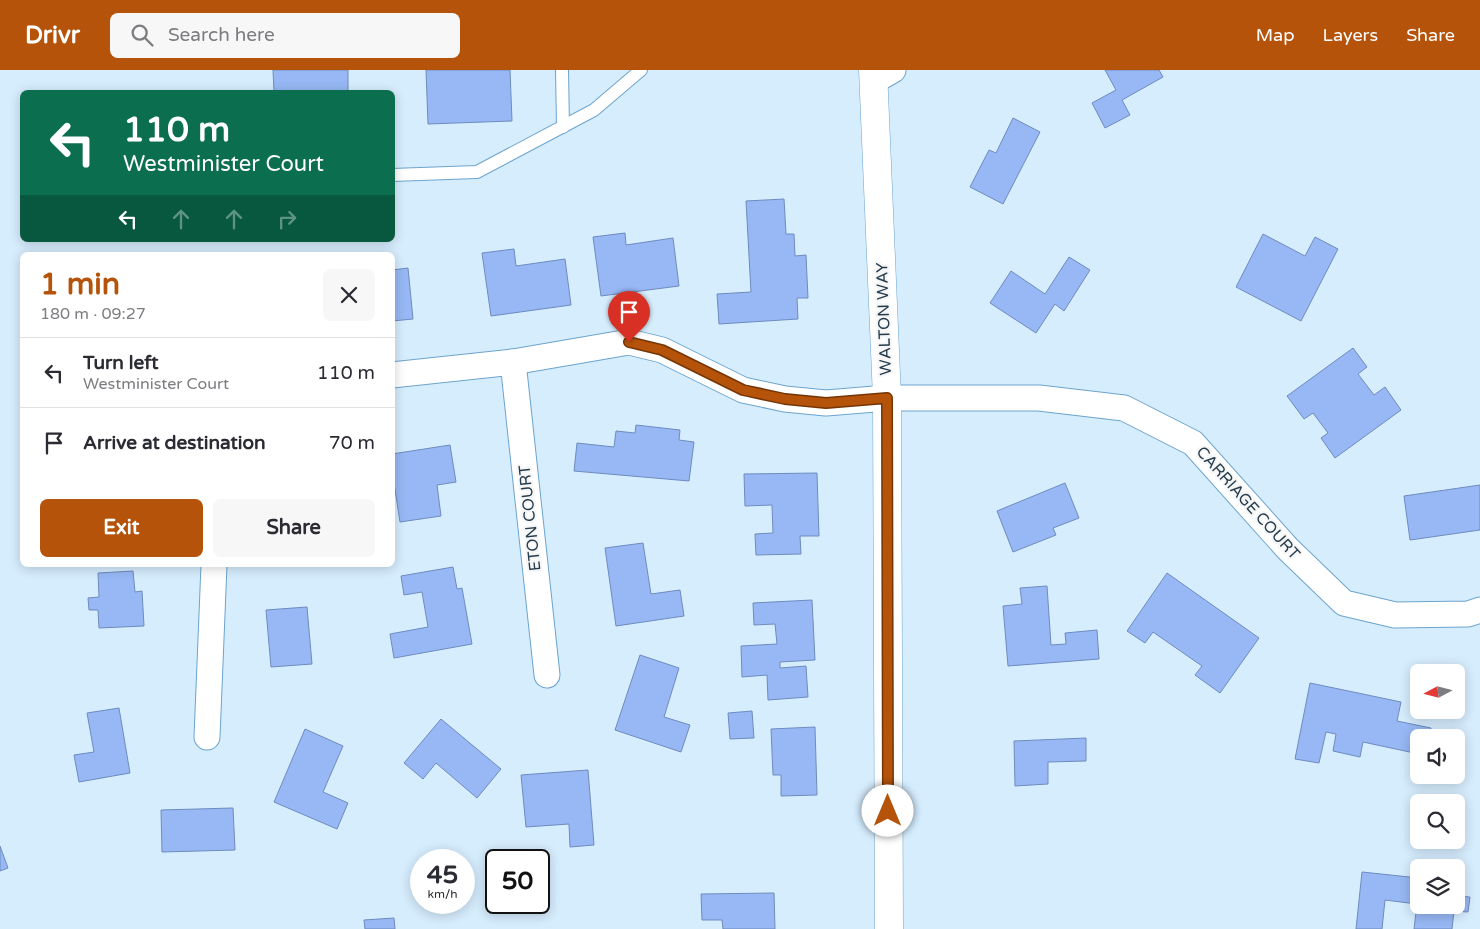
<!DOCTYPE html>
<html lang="en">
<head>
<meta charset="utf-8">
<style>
	:root { --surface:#fff; --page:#f7f7f7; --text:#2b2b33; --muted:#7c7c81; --line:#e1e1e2; --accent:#b45309 }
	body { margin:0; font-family:"Varela Round",sans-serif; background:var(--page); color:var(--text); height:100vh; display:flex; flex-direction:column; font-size:19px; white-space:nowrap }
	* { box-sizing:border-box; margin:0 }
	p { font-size:16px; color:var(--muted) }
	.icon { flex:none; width:28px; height:28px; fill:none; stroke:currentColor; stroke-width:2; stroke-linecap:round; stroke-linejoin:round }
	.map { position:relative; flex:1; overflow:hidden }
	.details { position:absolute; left:20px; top:182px; width:375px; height:315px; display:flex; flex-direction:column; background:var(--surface); border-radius:8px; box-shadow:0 2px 12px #0003 }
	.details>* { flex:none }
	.banner { position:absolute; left:20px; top:20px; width:375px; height:152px; border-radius:8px; box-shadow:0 2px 12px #0003; background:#0b6e4f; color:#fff; overflow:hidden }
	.needle { width:32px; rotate:263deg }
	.controls { position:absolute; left:1410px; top:594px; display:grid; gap:10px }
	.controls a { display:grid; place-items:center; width:55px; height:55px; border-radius:8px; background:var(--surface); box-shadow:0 2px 12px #0003; font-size:25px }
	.speed { position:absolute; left:410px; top:779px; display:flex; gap:10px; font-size:25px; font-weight:700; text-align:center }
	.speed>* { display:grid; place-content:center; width:65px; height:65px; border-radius:50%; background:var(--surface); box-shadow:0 2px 12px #0003; line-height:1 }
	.speed small { font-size:12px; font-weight:400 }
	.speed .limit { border:2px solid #111; border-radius:8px; background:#fff; color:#111 }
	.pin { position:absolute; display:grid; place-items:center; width:42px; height:42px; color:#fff; margin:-51px -21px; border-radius:50% 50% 50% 0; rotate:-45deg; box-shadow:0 0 5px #0007 }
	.pin .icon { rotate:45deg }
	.me { position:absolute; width:55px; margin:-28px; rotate:0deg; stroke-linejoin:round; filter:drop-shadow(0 0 4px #0008) }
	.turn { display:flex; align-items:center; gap:18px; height:105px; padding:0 20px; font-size:22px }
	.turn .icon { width:65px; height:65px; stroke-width:2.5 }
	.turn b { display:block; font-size:35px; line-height:42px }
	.lanes { display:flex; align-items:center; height:48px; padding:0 20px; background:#0003; justify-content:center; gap:25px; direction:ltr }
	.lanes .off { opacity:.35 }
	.round { display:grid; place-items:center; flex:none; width:52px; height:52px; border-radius:8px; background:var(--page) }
	.head { display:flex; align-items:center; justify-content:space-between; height:85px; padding:0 20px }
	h1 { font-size:30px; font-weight:700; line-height:38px; color:var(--accent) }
	.primary-button { display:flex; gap:10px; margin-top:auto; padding:10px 20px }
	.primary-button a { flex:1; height:58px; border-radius:8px; background:var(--accent); color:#fff; font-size:20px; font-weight:700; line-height:58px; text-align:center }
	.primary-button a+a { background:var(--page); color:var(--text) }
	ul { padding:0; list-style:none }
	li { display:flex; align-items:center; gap:15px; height:70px; padding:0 20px; border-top:1px solid var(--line) }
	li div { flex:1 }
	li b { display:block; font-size:19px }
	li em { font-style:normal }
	header { display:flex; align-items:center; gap:30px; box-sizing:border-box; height:70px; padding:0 25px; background:var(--accent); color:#fff }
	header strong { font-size:24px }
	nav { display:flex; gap:28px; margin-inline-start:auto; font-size:18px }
	.search { width:350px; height:45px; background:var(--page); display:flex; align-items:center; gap:12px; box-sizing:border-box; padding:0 18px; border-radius:8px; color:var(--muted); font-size:19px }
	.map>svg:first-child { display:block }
	.building { fill:#97b8f4; stroke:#6e8bbf }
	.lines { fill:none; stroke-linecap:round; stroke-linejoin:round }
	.lane-casing { stroke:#6ca4ce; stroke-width:14 }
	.street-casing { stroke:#6ca4ce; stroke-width:27 }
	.secondary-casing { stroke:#6ca4ce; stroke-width:29 }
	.lane { stroke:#fff; stroke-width:12 }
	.street { stroke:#fff; stroke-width:25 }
	.secondary { stroke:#fff; stroke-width:28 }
	.route-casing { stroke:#753606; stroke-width:12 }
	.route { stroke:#b45309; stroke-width:9 }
	.labels { text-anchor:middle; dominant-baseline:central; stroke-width:4.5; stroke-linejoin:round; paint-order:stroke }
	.street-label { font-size:16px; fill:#243c4d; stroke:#f6f6f6 }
</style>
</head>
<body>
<header>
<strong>Drivr</strong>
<div class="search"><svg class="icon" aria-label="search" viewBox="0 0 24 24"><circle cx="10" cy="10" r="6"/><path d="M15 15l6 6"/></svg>Search here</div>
<nav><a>Map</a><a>Layers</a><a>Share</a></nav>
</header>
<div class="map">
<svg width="1480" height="859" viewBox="0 0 1480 859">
	<rect width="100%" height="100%" fill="#d6edfe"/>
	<!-- building -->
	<g class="building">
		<path d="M273,0H348V22H274Z"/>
		<path d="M426,0H510L512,51L428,54Z"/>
		<path d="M1105,0H1159L1163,7L1122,30L1130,45L1105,58L1092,33L1116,20Z"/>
		<path d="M1013,48L1040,62L1003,134L970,117L989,80L996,83Z"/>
		<path d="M784,129L786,164H794L795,186L806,185L808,228H797L798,249L719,254L717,224L751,222L746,131Z"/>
		<path d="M625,163L626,175L673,168L679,216L601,226L593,167Z"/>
		<path d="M1263,164L1305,186L1315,167L1338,179L1301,251L1236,217Z"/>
		<path d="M514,179L516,196L565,189L571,235L491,246L482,183Z"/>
		<path d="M1069,187L1090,200L1064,241L1055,234L1036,263L990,233L1011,201L1045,224Z"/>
		<path d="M408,198L413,249L392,251V200Z"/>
		<path d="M1353,278L1367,297L1358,304L1374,325L1385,317L1401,340L1335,388L1321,368L1328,363L1313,343L1304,349L1287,326Z"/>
		<path d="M636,355L680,360L679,370L694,372L689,411L574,401L577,373L614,377L616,361L635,363Z"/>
		<path d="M450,375L456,412L437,415L441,446L400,452L392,400V384Z"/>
		<path d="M817,403L819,466H800L801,484L756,485L755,464L773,463L772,435L745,436L744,404Z"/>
		<path d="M1065,413L1079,448L1053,458L1056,465L1013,482L997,441Z"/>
		<path d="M1480,415V460L1410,470L1404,426Z"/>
		<path d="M643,473L651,524L680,520L684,546L616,556L605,478Z"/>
		<path d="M453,497L457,519L462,518L472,574L394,588L390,564L428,557L422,522L404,525L401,506Z"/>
		<path d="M133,501L135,522L142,521L144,556L99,558L98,540H89L88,528L99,527L98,503Z"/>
		<path d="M1167,503L1259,568L1220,623L1195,605L1202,596L1153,562L1145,573L1127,561Z"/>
		<path d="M1047,516L1051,575L1066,574L1065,563L1097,560L1099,589L1008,596L1003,536L1022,534L1020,518Z"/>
		<path d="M812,530L815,590L780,592V598L806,596L808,627L768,630L767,605L742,607L741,576L777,574L775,554L754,555L753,533Z"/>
		<path d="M307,537L312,594L271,597L266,540Z"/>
		<path d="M640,585L679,598L664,647L690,655L681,682L615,660Z"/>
		<path d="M1310,613L1401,632L1397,651L1431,658L1429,668H1419V684L1363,672L1360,687L1333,681L1336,664L1326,662L1319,693L1295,689Z"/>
		<path d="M119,638L130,703L79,712L74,685L94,682L87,643Z"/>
		<path d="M752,641L754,668L730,669L728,643Z"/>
		<path d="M441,649L501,699L477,728L436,693L423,709L404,693Z"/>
		<path d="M815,657L817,725L781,726V705H773L771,659Z"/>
		<path d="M305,659L343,676L323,722L348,733L337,759L274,732Z"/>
		<path d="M1086,668V691L1048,692V714L1015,716L1014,671Z"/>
		<path d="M588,700L594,775L570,777L569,754L526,757L521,705Z"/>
		<path d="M233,738L235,780L162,782L161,740Z"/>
		<path d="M0,776L8,798L0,801Z"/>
		<path d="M1362,802L1419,808V835H1456V826L1470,827L1468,842L1454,841L1452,859H1414L1417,834L1385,830L1382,859H1356Z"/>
		<path d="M774,823L775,859H723L722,850H702L701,824Z"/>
		<path d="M394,848L395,859H365L364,850Z"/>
	</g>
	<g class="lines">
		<!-- lane casing -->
		<g class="lane-casing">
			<g id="lane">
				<path d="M562,0L563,57"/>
				<path d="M392,105L477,102L594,40L641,0"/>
			</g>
		</g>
		<!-- street casing -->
		<g class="street-casing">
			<g id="street">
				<path d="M874,11L893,0"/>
				<path d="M513,292L547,605"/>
				<path d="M392,305L513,292L629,272L662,280L743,320L785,329L826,333L887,328H1039L1124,338L1193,373L1288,479L1344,533L1395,545L1468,544L1480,540"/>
				<path d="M207,667L214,495"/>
			</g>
		</g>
		<!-- secondary casing -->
		<g class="secondary-casing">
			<path id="secondary" d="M873,0L887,328L889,859"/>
		</g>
		<!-- lane -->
		<use href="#lane" class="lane"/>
		<!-- street -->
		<use href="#street" class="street"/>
		<!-- secondary -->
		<use href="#secondary" class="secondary"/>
	</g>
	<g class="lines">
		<!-- route casing -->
		<g class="route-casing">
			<path id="route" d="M629,272L662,280L743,320L785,329L826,333L887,328L888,741"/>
		</g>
		<!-- route -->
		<use href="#route" class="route"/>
	</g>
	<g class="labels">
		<!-- street labels -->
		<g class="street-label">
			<text transform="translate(884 249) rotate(-92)">WALTON WAY</text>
			<text transform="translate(1248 433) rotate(48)">CARRIAGE COURT</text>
			<text transform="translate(530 448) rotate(-96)">ETON COURT</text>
		</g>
	</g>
</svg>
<div class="controls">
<a><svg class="needle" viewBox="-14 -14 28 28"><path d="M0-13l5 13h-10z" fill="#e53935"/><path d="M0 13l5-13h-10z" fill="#7c7c81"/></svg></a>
<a><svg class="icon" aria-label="sound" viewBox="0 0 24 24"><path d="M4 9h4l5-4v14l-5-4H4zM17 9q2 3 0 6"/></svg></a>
<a><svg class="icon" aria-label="search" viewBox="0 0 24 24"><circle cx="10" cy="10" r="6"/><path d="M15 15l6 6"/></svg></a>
<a><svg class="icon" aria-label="layers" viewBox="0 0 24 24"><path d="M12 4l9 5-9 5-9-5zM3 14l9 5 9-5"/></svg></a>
</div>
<div class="speed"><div>45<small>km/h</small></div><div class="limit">50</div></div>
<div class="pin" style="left:629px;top:272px;background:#d93025"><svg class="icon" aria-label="arrive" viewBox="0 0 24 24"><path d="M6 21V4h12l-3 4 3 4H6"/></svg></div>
<svg class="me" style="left:888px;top:741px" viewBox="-20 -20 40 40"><circle r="19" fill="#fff"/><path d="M0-13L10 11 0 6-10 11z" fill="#b45309"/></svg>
<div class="banner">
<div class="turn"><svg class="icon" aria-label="left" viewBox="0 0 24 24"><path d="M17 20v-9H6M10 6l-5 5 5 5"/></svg><div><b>110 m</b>Westminister Court</div></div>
<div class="lanes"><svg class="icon" aria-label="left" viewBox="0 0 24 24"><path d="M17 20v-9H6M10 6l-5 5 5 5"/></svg><svg class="icon off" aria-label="ahead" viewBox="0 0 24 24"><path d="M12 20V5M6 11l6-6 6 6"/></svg><svg class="icon off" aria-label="ahead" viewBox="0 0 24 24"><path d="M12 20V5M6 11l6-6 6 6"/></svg><svg class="icon off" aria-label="right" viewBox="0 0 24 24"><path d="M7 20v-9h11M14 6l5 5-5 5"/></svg></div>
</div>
<section class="details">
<div class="head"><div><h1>1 min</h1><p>180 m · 09:27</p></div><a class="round"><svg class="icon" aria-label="close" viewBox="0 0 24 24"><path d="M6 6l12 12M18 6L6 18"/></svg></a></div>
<ul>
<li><svg class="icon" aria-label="left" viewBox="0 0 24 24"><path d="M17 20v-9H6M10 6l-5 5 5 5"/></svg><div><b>Turn left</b><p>Westminister Court</p></div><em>110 m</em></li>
<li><svg class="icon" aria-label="arrive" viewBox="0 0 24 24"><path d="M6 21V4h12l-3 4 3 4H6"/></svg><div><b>Arrive at destination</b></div><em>70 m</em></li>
</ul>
<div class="primary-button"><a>Exit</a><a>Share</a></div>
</section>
</div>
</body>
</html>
